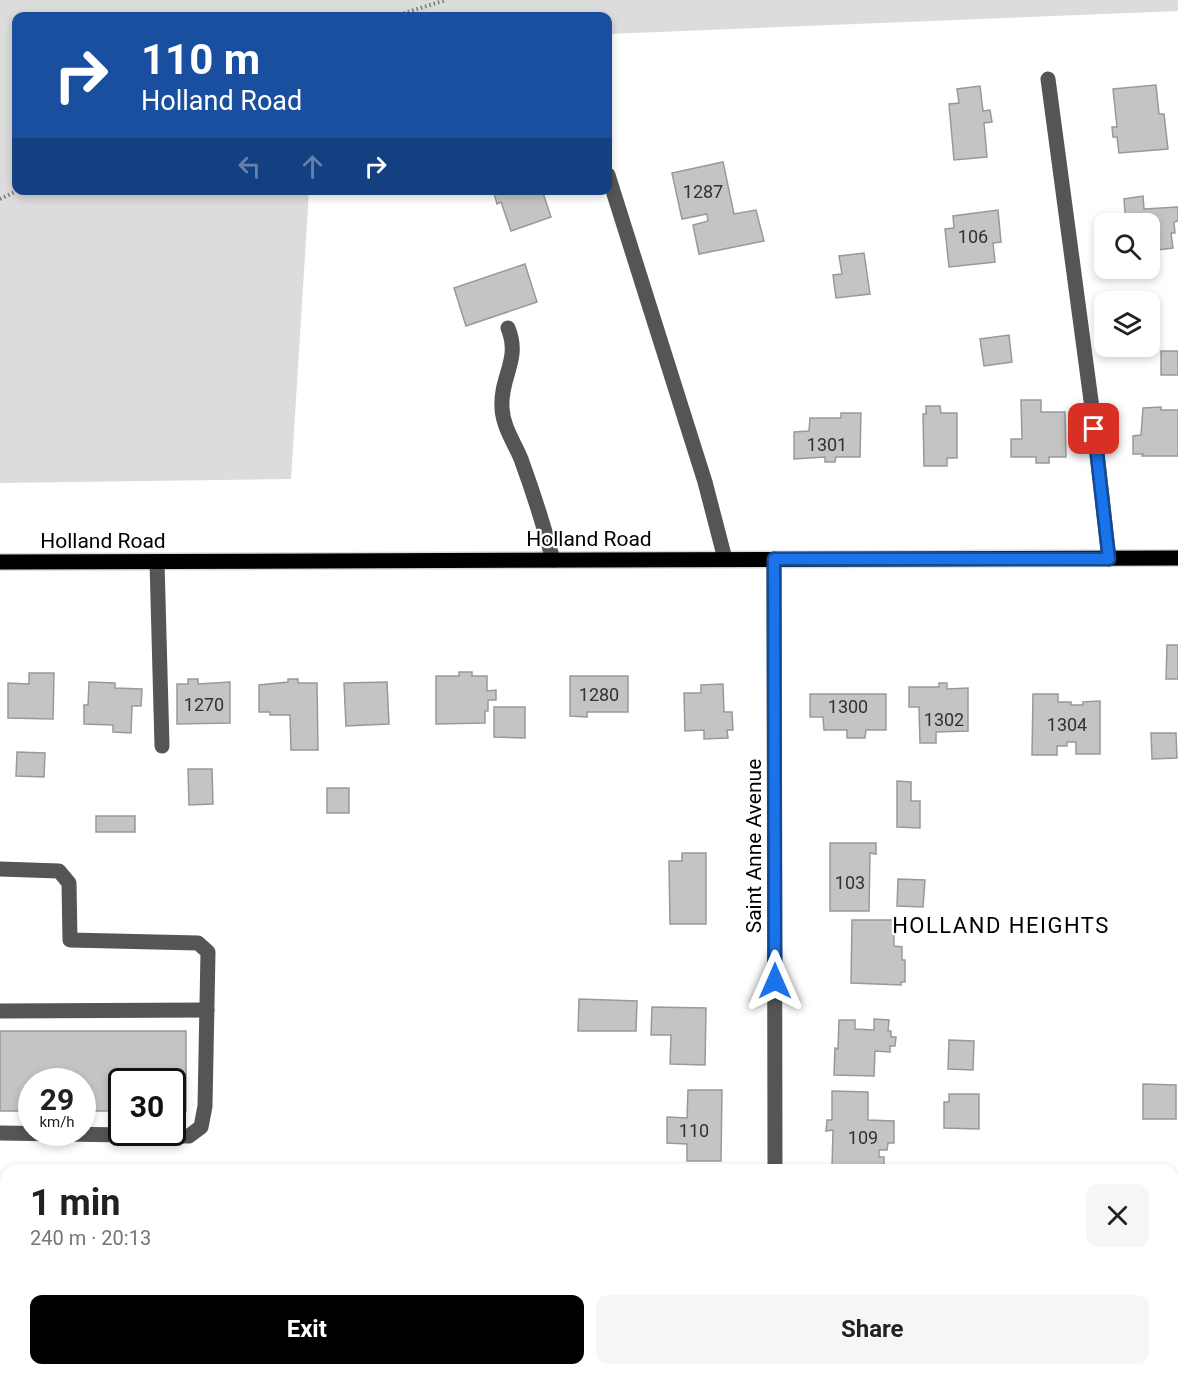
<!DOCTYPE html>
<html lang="en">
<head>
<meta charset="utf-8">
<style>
	:root { --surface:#fff; --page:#f6f6f6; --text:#202124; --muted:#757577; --accent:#000 }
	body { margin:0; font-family:Roboto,sans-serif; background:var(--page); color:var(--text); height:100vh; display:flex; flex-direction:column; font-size:22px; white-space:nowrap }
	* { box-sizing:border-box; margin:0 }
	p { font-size:20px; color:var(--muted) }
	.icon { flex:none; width:33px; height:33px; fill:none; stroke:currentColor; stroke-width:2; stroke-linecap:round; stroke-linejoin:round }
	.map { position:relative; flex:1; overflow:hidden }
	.panel { position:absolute; left:0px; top:1164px; width:1179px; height:212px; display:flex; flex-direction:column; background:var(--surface); border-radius:18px 18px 0 0; box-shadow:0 3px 9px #0003 }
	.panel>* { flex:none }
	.guide { position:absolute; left:12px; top:12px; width:600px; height:183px; border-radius:12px; box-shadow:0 3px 9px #0003; background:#1a4fa0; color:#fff; overflow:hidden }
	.tools { position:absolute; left:1094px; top:213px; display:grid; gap:12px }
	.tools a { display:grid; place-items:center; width:66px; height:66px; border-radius:12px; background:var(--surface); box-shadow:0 3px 9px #0003; font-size:30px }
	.speed { position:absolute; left:18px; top:1068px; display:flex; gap:12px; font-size:30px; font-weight:700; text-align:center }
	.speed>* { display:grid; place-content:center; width:78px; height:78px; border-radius:50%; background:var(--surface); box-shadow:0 3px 9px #0003; line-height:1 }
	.speed small { font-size:15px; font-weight:400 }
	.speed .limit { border:3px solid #111; border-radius:9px; background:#fff; color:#111 }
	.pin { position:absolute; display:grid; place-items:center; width:51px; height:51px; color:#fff; margin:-26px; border-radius:12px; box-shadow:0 3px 9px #0006 }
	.me { position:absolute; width:66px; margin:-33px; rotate:0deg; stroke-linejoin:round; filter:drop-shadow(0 0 4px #0008) }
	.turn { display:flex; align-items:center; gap:21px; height:126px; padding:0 30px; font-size:27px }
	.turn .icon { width:78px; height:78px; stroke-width:2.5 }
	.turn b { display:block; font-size:42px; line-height:51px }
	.lanes { display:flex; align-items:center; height:57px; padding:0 30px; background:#0003; justify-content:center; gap:30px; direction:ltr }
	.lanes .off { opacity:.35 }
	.round { display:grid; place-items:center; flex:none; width:63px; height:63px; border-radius:12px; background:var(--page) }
	.headline { display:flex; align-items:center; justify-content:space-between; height:102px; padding:0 30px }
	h1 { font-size:36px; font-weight:700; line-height:45px }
	.primary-button { display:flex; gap:12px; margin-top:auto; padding:12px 30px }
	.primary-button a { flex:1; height:69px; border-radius:12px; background:var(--accent); color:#fff; font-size:24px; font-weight:700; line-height:69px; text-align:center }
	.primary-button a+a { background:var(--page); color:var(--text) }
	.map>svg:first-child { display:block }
	.green { fill:#dcdcdc }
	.building { fill:#c4c4c4; stroke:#999; stroke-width:1.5 }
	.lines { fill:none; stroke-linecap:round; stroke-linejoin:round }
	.major-casing { stroke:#dbdbdb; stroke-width:18 }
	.path { stroke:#777; stroke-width:4; stroke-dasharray:1.5 3; stroke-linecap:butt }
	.minor { stroke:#555; stroke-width:15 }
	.major { stroke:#000; stroke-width:15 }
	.rail-casing { stroke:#000; stroke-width:7 }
	.rail { stroke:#fff; stroke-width:4.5; stroke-dasharray:14; stroke-linecap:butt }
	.route-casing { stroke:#114b97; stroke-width:15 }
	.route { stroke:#1a73e8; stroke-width:10 }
	.labels { text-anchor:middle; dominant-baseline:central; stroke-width:4.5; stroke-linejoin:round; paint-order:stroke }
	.number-label { font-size:18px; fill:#313131 }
	.street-label { font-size:21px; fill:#000; stroke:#fff }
	.neighbourhood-label { font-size:22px; letter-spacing:1.5px; fill:#000; stroke:#fff }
</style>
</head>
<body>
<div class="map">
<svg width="1178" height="1375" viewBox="0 0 1178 1375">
	<rect width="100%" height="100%" fill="#fff"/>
	<!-- green -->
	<path class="green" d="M0,0H1178V11L608,34V16H16V190L309,191L291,479L0,483Z"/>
	<!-- building -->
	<g class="building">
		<path d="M1156,85L1159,114H1164L1168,149L1119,153L1117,137H1113L1112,127H1117L1113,89Z"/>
		<path d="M980,86L983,111L990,110L992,122L984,123L987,157L954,160L949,104L959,103L957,89Z"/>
		<path d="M723,162L734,214L756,210L764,241L699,254L693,225L708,221L707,214L682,219L672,173Z"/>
		<path d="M493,190H542L551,217L511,231L501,202L497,204Z"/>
		<path d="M1143,196L1144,209L1178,207V221L1174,222L1175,233H1171L1173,248L1149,251V224H1126L1124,199Z"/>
		<path d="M998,210L1001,242L993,243L995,262L949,267L945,229L954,228L953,216Z"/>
		<path d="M864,253L870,294L836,298L833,275L842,274L839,256Z"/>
		<path d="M525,264L537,302L466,326L454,288Z"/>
		<path d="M1009,335L1012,362L984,366L980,339Z"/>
		<rect x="1161" y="351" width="17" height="24"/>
		<path d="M1021,400H1041V412H1065L1066,457H1049V463H1036V457H1011V439H1022Z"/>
		<path d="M926,406H940L941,413H957V458H947V466H924L923,414H926Z"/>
		<path d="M1161,407V410H1178V456H1142L1143,454H1133V436L1141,435L1143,408Z"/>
		<path d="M841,413H861L860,457H836L835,462H825V457L794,459V432L809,431L810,418H841Z"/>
		<path d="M1167,645H1178V679H1166Z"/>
		<path d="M459,672H472V676H487V691L496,690V700H488V711H485V723L436,724V676H459Z"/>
		<path d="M29,673H54L53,719L8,718V683L29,684Z"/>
		<path d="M570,676H628V712H587V717L570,716Z"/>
		<path d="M188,679H198V684L230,682V723L177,724V684H188Z"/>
		<path d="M288,679H298V683H317L318,750H291L290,715H270V712H259V685L288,682Z"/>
		<path d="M89,682L115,683V688L142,689L141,706H132L131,733L113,732V725L84,724V705H88Z"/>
		<path d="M387,682L389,724L346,726L344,683Z"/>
		<path d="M939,683H947V689L968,688V731L936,732V743H920L919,707H909V687H939Z"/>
		<path d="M723,684L724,712H732L733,730H727L728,738L704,739V730L685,731L684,693H701V685Z"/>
		<path d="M810,694H886V730H866L865,738H847V730H824L823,717H810Z"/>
		<path d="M1033,694H1058V702H1071V705H1083V702L1100,701V754H1076V742H1067V746H1057V755H1032Z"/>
		<path d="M494,707H525V738L494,737Z"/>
		<path d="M1151,733H1176L1177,758L1152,759Z"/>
		<path d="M17,752L45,753L44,777L16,776Z"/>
		<path d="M188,769H212L213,804L189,805Z"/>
		<path d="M897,781L911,782V801H920V828L897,827Z"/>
		<rect x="327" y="788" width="22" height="25"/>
		<rect x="96" y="816" width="39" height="16"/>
		<path d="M830,843H876V854L870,853L869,911H830Z"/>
		<path d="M682,853H706V924H670L669,861H682Z"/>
		<path d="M898,879L925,880L923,907L897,906Z"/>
		<path d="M852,920H894V946L902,947V960H905V982H901V985L851,983Z"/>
		<path d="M579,999L637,1001L636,1031H578Z"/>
		<path d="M652,1007L706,1008L705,1065L670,1064L671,1035H651Z"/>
		<path d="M874,1019L889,1020L888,1031H891V1037H896L895,1046H890V1052L875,1051L874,1076L834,1075L835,1048L838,1049L839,1020H855V1029L874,1030Z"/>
		<path d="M0,1031H186V1111H172V1082H122V1111H82V1082H32V1111H0Z"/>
		<path d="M949,1040L974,1041L973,1070L948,1069Z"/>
		<path d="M1143,1084L1176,1085V1119H1143Z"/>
		<path d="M688,1090H722L721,1161H687V1144L667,1143V1117L687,1118Z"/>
		<path d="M832,1091L868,1092V1120L894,1121V1143H888L887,1150H879V1157H884V1170L832,1168L833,1130L826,1131L827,1120H832Z"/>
		<path d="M949,1094H979V1129L944,1128V1102H949Z"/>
	</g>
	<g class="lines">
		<!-- major casing -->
		<g class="major-casing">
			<path id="major" d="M0,562L1178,558"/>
		</g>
		<!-- path -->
		<g class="path">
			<path d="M395,16L446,0"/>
			<path d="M0,199L19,190"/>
		</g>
		<!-- minor -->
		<g class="minor">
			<path d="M1048,79L1092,408L1109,559"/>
			<path d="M608,175L705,482L725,559"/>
			<path d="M508,328C521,360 500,376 502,408C503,427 514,442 521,459C533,492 544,526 553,560"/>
			<path d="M774,559L775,1170"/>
			<path d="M157,562L162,746"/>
			<path d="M0,869L59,871L69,883L70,940L198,943L208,952L205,1106L201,1127L189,1136L0,1133"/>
			<path d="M0,1011L207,1010"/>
		</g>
		<!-- major -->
		<use href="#major" class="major"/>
		<!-- rail casing -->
		<g class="rail-casing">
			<g id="rail">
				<path d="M0,1221H6"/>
				<path d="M1173,1277H1178"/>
			</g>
		</g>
		<!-- rail -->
		<use href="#rail" class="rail"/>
	</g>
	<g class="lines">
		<!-- route casing -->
		<g class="route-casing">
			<path id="route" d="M775,981L774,559H1109L1094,429"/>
		</g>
		<!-- route -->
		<use href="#route" class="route"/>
	</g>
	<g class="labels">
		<!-- number labels -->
		<g class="number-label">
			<text x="703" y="191">1287</text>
			<text x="973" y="236">106</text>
			<text x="827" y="444">1301</text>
			<text x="599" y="694">1280</text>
			<text x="204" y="704">1270</text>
			<text x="848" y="706">1300</text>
			<text x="944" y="719">1302</text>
			<text x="1067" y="724">1304</text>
			<text x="850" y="882">103</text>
			<text x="694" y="1130">110</text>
			<text x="863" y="1137">109</text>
		</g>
		<!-- street labels -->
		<g class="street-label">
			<text x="589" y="539">Holland Road</text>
			<text x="103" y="541">Holland Road</text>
			<text transform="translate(754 846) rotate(-90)">Saint Anne Avenue</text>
		</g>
		<!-- neighbourhood labels -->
		<g class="neighbourhood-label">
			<text x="1001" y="925">HOLLAND HEIGHTS</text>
		</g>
	</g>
</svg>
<div class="tools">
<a><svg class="icon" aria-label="search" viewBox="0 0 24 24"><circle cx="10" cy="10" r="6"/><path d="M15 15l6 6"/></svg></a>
<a><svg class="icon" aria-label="layers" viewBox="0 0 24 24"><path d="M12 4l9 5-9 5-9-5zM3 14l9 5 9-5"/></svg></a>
</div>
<div class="speed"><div>29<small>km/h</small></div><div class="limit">30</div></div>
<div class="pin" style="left:1094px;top:429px;background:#d93025"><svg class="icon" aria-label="arrive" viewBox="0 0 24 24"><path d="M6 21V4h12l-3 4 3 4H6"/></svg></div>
<svg class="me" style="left:775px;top:981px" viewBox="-20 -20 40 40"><path d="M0-17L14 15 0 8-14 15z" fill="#1a73e8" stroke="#fff" stroke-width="4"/></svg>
<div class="guide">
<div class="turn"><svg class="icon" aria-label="right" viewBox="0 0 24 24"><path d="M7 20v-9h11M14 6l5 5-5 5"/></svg><div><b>110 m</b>Holland Road</div></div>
<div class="lanes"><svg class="icon off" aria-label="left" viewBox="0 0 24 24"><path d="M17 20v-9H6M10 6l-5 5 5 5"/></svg><svg class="icon off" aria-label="ahead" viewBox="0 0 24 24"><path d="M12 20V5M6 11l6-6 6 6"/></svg><svg class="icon" aria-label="right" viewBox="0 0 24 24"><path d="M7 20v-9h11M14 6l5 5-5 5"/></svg></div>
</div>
<section class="panel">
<div class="headline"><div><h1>1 min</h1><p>240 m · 20:13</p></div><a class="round"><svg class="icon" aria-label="close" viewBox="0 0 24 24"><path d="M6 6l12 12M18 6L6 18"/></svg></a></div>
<div class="primary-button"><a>Exit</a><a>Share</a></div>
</section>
</div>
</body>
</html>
